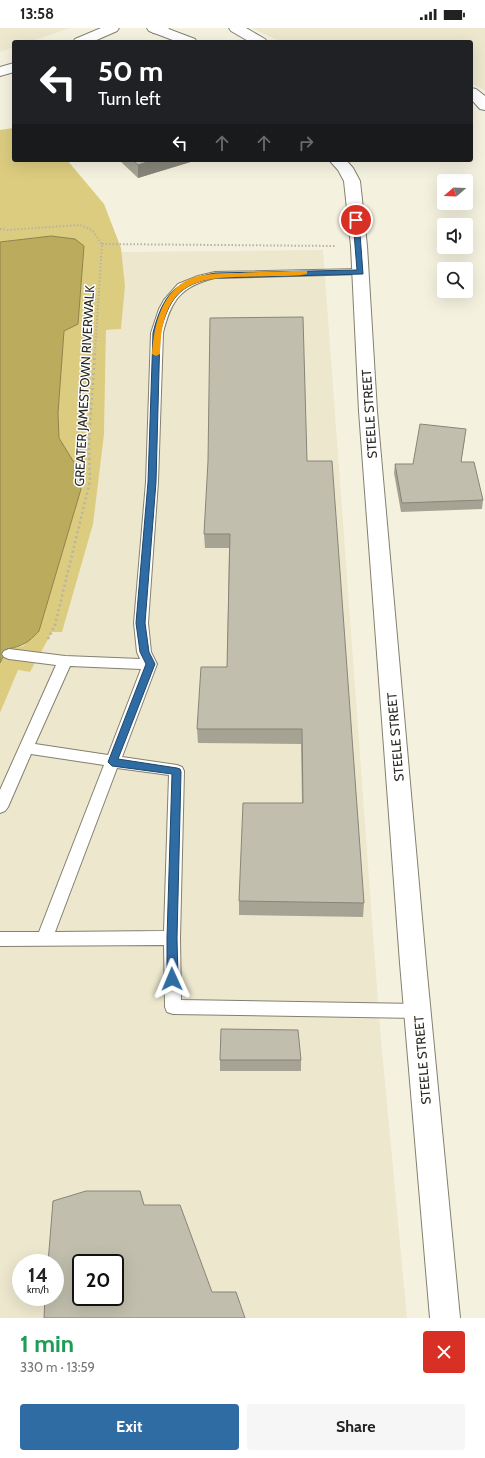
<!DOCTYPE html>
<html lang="en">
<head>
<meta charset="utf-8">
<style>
	:root { --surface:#fff; --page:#f6f6f6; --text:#222; --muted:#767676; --accent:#2e6ca3 }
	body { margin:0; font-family:Cabin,sans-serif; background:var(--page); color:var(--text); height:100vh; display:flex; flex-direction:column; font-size:15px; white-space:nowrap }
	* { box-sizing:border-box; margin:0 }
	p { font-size:13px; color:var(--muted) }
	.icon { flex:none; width:22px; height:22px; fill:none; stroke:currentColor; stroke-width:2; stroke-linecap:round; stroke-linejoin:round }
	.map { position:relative; height:1290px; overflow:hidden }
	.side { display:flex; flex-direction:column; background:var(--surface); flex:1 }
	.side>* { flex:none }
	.top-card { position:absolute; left:12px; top:12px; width:461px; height:122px; border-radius:4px; box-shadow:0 4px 16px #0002; background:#202124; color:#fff; overflow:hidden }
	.needle { width:26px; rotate:251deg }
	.tools { position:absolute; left:437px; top:146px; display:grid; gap:8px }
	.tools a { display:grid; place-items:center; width:36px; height:36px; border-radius:4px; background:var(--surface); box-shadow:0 4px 16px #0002; font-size:20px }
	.speed { position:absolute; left:12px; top:1226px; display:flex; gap:8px; font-size:20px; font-weight:700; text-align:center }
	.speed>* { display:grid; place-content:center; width:52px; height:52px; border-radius:50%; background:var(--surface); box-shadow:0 4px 16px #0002; line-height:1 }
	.speed small { font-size:10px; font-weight:400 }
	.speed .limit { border:2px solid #111; border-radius:6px; background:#fff; color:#111 }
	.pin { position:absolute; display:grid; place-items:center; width:34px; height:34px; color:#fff; margin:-17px; border:2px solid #fff; border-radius:50%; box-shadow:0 1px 4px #0007 }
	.me { position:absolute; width:44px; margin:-22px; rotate:359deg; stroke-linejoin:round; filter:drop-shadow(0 0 3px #0008) }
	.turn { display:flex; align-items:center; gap:14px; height:84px; padding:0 20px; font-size:18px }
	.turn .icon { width:52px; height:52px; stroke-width:2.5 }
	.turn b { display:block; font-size:28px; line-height:34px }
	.lanes { display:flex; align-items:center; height:38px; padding:0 20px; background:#0003; justify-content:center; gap:20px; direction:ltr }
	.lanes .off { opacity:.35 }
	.round { display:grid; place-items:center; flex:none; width:42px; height:42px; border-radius:4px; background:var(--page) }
	.head { display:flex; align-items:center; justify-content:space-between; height:68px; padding:0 20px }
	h1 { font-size:24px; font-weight:700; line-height:30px; color:#1e9e55 }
	.primary-button { display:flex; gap:8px; margin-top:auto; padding:8px 20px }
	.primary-button a { flex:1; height:46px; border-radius:4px; background:var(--accent); color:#fff; font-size:16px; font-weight:700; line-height:46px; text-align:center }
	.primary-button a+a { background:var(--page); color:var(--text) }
	.status { display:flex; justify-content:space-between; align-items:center; height:28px; padding:0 20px; background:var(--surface); direction:ltr }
	.status svg { height:11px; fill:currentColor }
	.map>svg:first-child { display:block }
	.built { fill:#ece7cd; fill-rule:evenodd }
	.green { fill:#dccc80 }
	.water { fill:#bbab5c; stroke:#8f834a }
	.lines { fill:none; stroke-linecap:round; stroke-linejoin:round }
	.lane-casing { stroke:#838070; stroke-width:2 }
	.street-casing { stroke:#838070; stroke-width:2 }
	.secondary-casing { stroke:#838070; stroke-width:2 }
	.highway-casing { stroke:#838070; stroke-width:2 }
	.path-far1 { stroke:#b7b3a5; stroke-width:2; stroke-dasharray:1.5 2; stroke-linecap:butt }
	.path { stroke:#b7b3a5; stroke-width:2.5; stroke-dasharray:2 3; stroke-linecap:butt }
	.lane { fill:#fff; fill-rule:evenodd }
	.street { fill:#fff; fill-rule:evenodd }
	.secondary { fill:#fff; fill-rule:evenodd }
	.highway { fill:#fff; fill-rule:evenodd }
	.wall { fill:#a6a395 }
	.shaded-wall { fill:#878579 }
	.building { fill:#c1bead; stroke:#878579; fill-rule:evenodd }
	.route { fill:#2e6ca3; stroke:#1e466a }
	.slow { fill:#f59e0b }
	.labels { text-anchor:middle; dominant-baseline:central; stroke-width:3; stroke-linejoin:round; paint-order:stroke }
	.street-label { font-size:13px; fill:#282620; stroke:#fff }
</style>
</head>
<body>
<div class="status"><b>13:58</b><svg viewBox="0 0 49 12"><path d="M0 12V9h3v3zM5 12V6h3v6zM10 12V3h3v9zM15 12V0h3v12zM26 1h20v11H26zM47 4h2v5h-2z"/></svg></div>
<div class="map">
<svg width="485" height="1290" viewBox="0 0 485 1290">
	<rect width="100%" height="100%" fill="#f5f1df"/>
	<!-- built -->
	<g class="built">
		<path d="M0,0H70L29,14H14V19L0,24Z"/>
		<path d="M252,0H485V63L471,55V14H281Z"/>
		<path d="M323,222L380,1001L407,1290H0V685L18,642L30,644L52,604L104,406L106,302L121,301L125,258L121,224ZM21,1235H55V1269H21ZM81,1235H115V1269H81Z"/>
	</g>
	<!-- green -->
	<path class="green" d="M13,100L14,101V132H67L104,176L121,220L125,258L121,301L106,302L104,406L93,496L62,604H52L30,644L18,642L0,685V635L7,621L23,618L39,603L81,461L78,441L59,410L58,385L64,303L51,208L0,214V102Z"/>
	<!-- water -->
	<path class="water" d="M51,208L75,211L84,218L78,296L64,303L58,385L59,410L78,441L81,461L39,603C28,615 23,618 7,621L0,635V214Z"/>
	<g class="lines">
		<!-- lane casing -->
		<g class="lane-casing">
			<path id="lane" d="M361,241L366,244L365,246L215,250C181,258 171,272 163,305L158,454L148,595L151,624L157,636L122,729L177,737L182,739L184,743L180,910L181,972L418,976L424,978L426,983L424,988L418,990L173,986L167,984L165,979L164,917L0,918V904H39L104,737L31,726L8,779L5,783L0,785V762L56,637L9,631L4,629L2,626L4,623L9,621L65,628L140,631L137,624L134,595L146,454L151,305L159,281L164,272L178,256L198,248L215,244ZM70,638L141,641L108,727L35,716ZM117,740L169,747L164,903L55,904Z"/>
		</g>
		<!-- street casing -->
		<g class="street-casing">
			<g id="street">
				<path d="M147,0H166L195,11L197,14H178L149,3Z"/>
				<path d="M229,0H246L265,11L267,14H250L231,3Z"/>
				<path d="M471,60L476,61L485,68V82L480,81L471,71Z"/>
				<path d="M329,132H346L353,140L360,153L367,218L377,383L426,935L460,1290H430L400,935L359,383L351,218L344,153L338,142Z"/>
			</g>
		</g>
		<!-- secondary casing -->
		<g class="secondary-casing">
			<path id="secondary" d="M153,0H169C165,6 159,6 153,5L151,2Z"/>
		</g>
		<!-- highway casing -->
		<g class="highway-casing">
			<g id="highway">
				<path d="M101,0H119L117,3L92,14H73L75,11Z"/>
				<path d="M14,35V44L0,48V39Z"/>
			</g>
		</g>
		<!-- path-far1 -->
		<g class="path-far1">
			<path d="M0,201L8,202L80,197L92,202L102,216L95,323"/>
			<path d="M102,216L336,218"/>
		</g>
		<!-- path -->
		<path class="path" d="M48,611L55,597L90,453L89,415L95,322"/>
		<!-- lane -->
		<use href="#lane" class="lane"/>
		<!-- street -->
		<use href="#street" class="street"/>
		<!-- secondary -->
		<use href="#secondary" class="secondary"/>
		<!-- highway -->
		<use href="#highway" class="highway"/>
	</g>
	<!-- wall -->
	<g class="wall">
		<path d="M119,132H197L138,150Z"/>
		<path d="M465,410L461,434L483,472L482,481L401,484L394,445L395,436H413Z"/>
		<path d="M307,433L364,875L363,889L239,887V873L302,775L301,716L198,715L197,701L227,639L229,520H205L204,506Z"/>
		<rect x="220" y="1032" width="81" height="11"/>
	</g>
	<!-- shaded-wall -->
	<path class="shaded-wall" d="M153,132H197L138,150V137Z"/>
	<!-- building -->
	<g class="building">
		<path d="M133,132H153L138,137Z"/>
		<path d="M303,289L307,433H332L364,875L239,873L243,775H303L302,701H197L201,639H227L230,506H204L208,433L210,290Z"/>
		<path d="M420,396L466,401L461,434H474L483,472L402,475L395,436H413Z"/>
		<path d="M221,1001L298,1002L301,1032H220Z"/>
		<path d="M86,1163H140L144,1177H180L212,1264H236L245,1290H44L45,1269H55V1235H48L53,1173ZM81,1235H115V1269H81Z"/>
	</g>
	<!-- route -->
	<path class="route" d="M356,190L359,192L363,246L215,250C179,256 169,271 160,305L156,454L145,595L149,624L155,636L118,731L177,740L180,741L181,744L177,910L178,951L176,954L172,956L169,954L167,951V910L172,746L112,738L108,734L146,636L140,624L136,595L148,454L153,305C163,266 175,253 215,245L357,242L353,192Z"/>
	<!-- slow -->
	<path class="slow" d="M304,243H307V246C297,248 286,248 276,248C209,250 162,241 160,326L156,328L152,326C154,296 162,260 195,249C210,245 225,245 240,245C262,244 283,243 304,243Z"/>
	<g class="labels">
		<!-- street labels -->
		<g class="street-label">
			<text transform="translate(84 358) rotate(-87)">GREATER JAMESTOWN RIVERWALK</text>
			<text transform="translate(369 386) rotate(-94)">STEELE STREET</text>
			<text transform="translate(395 709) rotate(-95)">STEELE STREET</text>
			<text transform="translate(422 1032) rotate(-95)">STEELE STREET</text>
		</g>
	</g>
</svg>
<div class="tools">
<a><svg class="needle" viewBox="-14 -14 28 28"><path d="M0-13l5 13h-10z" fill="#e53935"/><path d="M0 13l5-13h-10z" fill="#767676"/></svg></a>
<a><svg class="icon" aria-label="sound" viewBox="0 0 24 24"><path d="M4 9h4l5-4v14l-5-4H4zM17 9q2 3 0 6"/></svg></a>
<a><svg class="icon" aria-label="search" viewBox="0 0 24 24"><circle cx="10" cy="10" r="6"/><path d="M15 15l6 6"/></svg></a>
</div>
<div class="speed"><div>14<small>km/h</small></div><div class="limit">20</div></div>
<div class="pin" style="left:356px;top:192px;background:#d93025"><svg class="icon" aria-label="arrive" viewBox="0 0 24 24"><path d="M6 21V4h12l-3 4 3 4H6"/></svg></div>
<svg class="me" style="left:172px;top:951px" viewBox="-20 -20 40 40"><path d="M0-17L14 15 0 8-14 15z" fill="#2e6ca3" stroke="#fff" stroke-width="4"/></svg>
<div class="top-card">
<div class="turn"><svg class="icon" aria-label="left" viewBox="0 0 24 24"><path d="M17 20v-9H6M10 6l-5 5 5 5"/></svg><div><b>50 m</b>Turn left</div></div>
<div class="lanes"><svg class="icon" aria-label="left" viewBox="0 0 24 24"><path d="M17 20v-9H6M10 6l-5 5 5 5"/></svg><svg class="icon off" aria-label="ahead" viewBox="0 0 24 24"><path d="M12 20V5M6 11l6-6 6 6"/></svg><svg class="icon off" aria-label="ahead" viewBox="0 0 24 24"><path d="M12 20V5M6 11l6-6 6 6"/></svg><svg class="icon off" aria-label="right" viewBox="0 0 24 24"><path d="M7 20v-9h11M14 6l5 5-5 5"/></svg></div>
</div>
</div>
<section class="side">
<div class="head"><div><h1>1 min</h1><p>330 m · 13:59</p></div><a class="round" style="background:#d93025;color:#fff"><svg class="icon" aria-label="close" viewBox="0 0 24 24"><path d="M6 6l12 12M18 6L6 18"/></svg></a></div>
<div class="primary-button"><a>Exit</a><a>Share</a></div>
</section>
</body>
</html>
